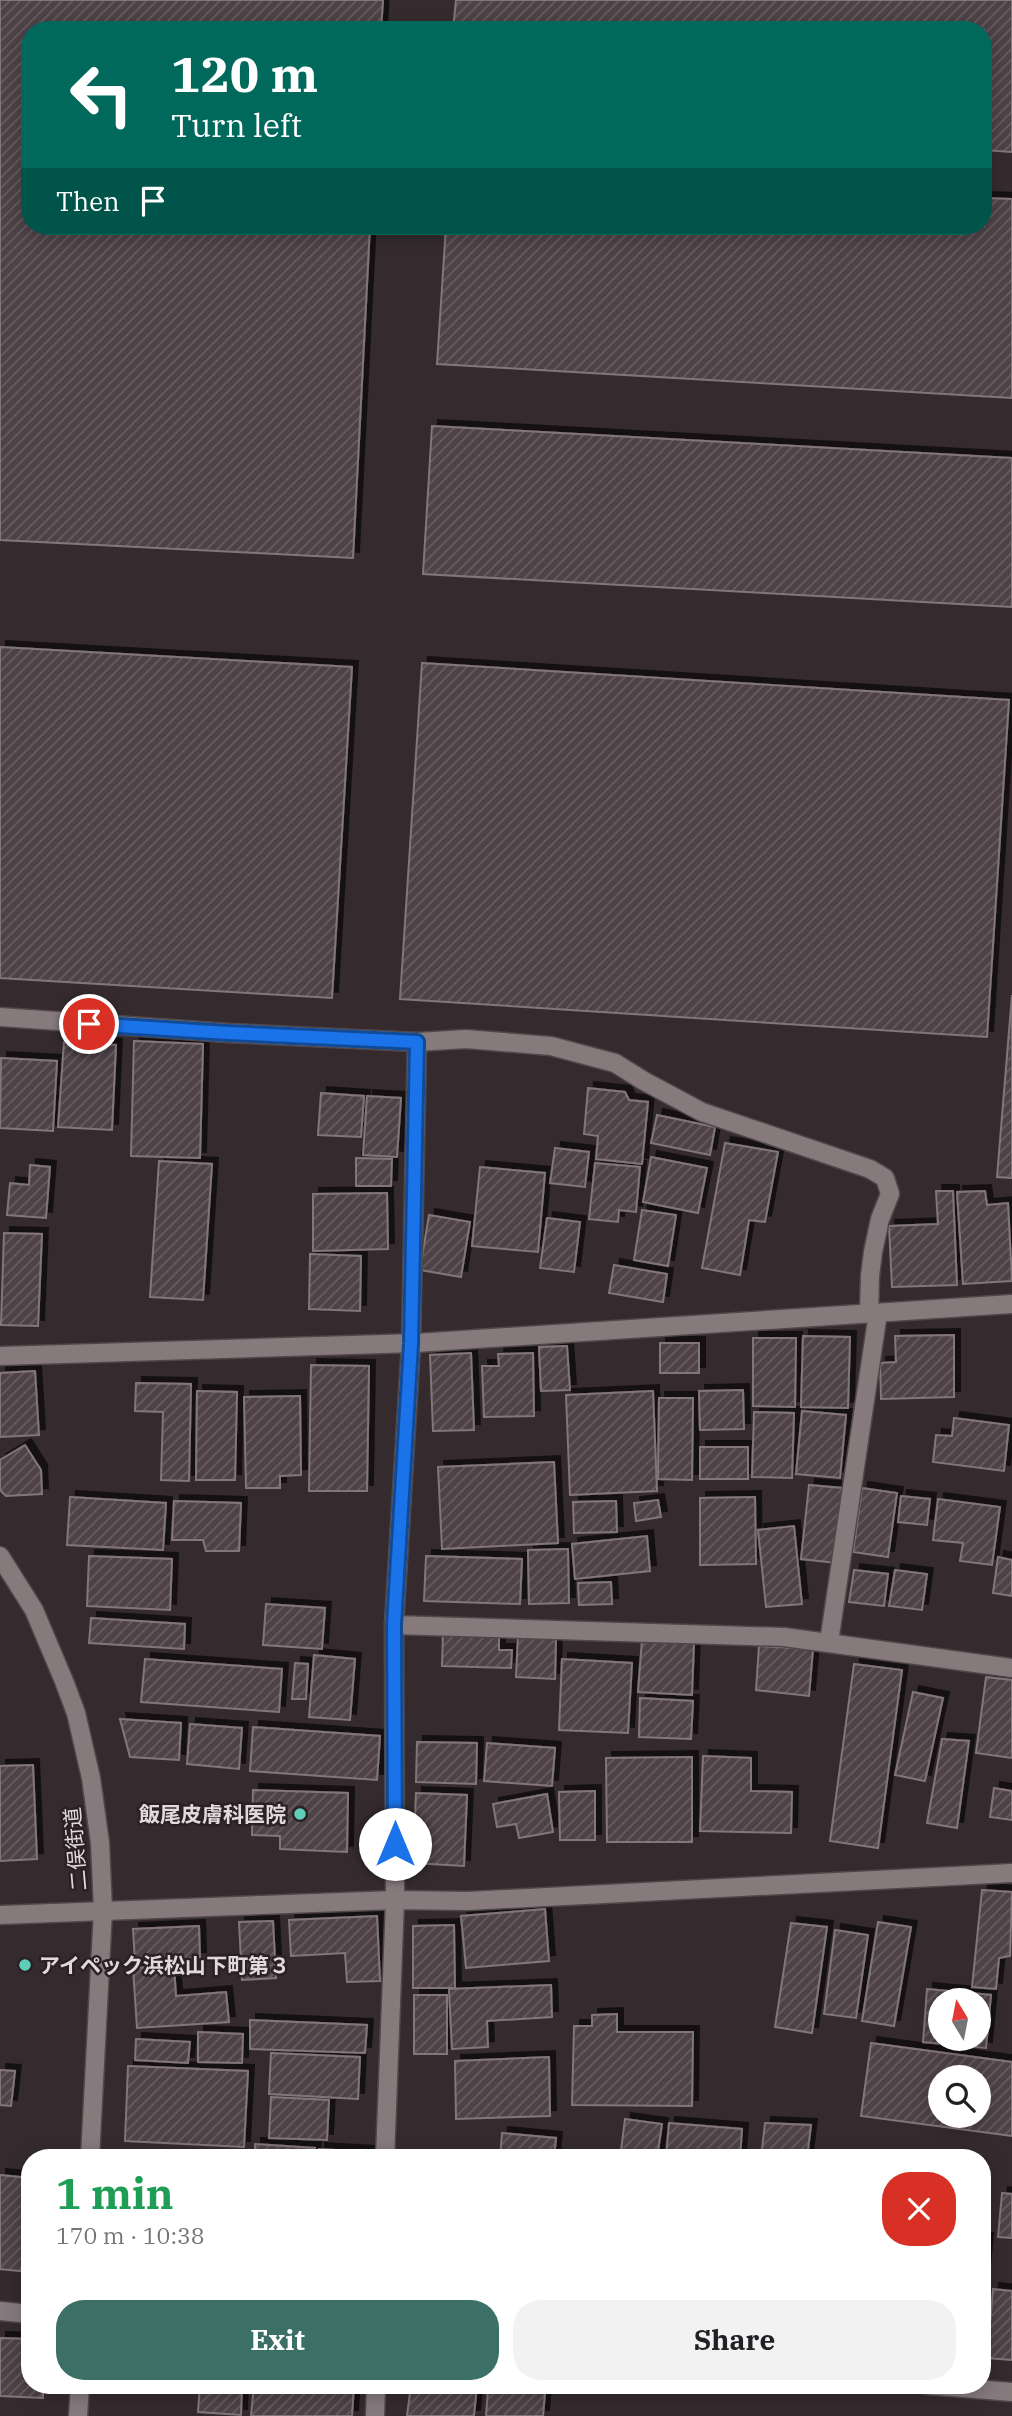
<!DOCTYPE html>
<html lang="en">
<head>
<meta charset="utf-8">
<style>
	:root { --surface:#fff; --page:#f2f2f2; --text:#202124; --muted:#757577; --accent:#3c6f66 }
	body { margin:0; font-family:"IBM Plex Serif","Noto Sans JP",serif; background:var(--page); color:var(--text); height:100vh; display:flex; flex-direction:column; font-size:26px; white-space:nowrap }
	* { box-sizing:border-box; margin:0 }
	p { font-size:23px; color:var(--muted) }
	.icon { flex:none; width:38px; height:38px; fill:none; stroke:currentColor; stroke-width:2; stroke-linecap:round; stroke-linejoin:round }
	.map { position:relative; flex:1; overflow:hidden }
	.side { position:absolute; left:21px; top:2149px; width:970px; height:245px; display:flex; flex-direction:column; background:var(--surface); border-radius:28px; box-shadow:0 4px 18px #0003 }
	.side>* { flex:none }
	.top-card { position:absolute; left:21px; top:21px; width:971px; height:214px; border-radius:28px; box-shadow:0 4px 18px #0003; background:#00695c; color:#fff; overflow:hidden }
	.needle { width:46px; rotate:350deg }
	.controls { position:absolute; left:928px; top:1988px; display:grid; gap:14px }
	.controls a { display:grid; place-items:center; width:63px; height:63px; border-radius:50%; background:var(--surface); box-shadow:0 4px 18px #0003; font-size:35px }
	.pin { position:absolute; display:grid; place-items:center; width:60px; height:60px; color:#fff; margin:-30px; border:4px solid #fff; border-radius:50%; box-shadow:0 2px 7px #0007 }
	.me { position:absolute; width:77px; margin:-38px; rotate:0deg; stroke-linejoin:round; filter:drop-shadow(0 0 5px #0008) }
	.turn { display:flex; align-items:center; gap:24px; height:147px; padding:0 35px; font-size:32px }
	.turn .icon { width:91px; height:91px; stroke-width:2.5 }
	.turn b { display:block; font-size:49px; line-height:60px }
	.then { display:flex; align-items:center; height:66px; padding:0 35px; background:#0003; gap:14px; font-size:26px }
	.round { display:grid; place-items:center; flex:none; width:74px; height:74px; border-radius:28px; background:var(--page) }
	.headline { display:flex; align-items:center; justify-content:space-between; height:119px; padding:0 35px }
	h1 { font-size:42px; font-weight:700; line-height:52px; color:#1e9e55 }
	.button { display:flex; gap:14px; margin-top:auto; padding:14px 35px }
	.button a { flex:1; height:80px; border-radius:28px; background:var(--accent); color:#fff; font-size:28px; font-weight:700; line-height:80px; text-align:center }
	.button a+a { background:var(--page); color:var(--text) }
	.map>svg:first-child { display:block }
	.building { fill:url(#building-hatch); stroke:#83767a; stroke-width:2; fill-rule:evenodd; filter:url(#shadow) }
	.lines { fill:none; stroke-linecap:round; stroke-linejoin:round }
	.minor-casing { stroke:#504749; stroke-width:21 }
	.minor { stroke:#867a7d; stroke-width:18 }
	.route-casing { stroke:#114b97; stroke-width:18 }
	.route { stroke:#1a73e8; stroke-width:12 }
	.poi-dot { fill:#5eceb7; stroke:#2b2124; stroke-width:2.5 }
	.labels { text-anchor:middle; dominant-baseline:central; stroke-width:5; stroke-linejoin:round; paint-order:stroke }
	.poi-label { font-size:21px; font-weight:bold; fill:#e1dadc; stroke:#2b2124; text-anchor:end }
	.street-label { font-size:21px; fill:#e1dadc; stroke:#2b2124 }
</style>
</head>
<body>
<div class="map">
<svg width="1012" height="2416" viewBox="0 0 1012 2416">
	<defs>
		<pattern id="building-hatch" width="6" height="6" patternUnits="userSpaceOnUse" patternTransform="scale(1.75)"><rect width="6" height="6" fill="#4e4246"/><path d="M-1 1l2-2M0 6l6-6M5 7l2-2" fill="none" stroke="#675d60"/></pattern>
		<filter id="shadow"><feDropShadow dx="6" dy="-6" stdDeviation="0" flood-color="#0009"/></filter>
	</defs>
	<rect width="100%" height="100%" fill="#352b2e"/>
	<!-- building -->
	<g class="building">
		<path d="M0,0H383L381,30H30V226H370L353,558L0,540Z"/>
		<path d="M456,0H1012V152L984,150V30H453Z"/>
		<path d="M984,198L1012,199V398L437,364L446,226H984Z"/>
		<path d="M432,426L1012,458V607L423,574Z"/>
		<path d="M0,647L352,667L332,998L0,978Z"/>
		<path d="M422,663L1009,700L987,1037L400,999Z"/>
		<path d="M1012,995V1178L997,1177Z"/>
		<path d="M134,1041L203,1044L200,1158L131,1156Z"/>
		<path d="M64,1042L116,1045L112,1130L58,1127Z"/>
		<path d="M1,1058L57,1061L53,1131L0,1128Z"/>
		<path d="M588,1088L625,1092L629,1100L648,1102L642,1164L596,1159L598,1136L584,1134Z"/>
		<path d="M321,1093L364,1096L361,1137L318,1135Z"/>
		<path d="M367,1096L401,1098L397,1157L363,1155Z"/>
		<path d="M657,1115L715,1127L710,1155L651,1143Z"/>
		<path d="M725,1143L778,1152L765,1222L749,1220L740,1275L702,1268Z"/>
		<path d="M555,1148L589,1152L585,1187L550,1183Z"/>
		<path d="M651,1157L707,1168L698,1213L643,1202Z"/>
		<path d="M356,1158L392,1159L391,1186H356Z"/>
		<path d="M159,1161L212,1164L203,1300L150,1297Z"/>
		<path d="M595,1163L640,1167L636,1212L619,1210L618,1222L589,1219Z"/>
		<path d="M30,1165L50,1167L46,1218L7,1215L10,1183L29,1185Z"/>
		<path d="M480,1167L545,1173L538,1252L472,1246Z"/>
		<path d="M936,1191H953L957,1285L892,1287L889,1226L938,1224Z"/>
		<path d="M985,1191L987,1205L1008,1203L1012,1281L963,1284L957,1192Z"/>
		<path d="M387,1193L388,1249L313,1251V1194Z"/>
		<path d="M642,1210L676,1215L668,1266L634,1260Z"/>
		<path d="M429,1215L470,1222L461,1277L420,1270Z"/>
		<path d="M547,1218L580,1222L574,1272L540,1268Z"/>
		<path d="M4,1233L42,1234L38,1326L1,1325Z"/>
		<path d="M310,1254L361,1256L360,1311L309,1309Z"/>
		<path d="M614,1265L667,1274L663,1302L609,1293Z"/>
		<path d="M954,1335V1397L881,1399L880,1363L896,1362L895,1336Z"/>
		<path d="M803,1336L850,1337L848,1408L801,1407Z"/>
		<path d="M753,1338H796L795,1407L753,1406Z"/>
		<rect x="660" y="1343" width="39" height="30"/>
		<path d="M567,1346L570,1390L541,1391L539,1347Z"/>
		<path d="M471,1353L474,1430L433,1431L430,1355Z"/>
		<path d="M533,1353L534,1416L484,1417L482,1366H499L498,1354Z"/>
		<path d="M311,1365L369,1366L367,1491H309Z"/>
		<path d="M35,1371L39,1435L0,1437V1373Z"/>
		<path d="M136,1383L191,1384L189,1481L161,1480L163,1412L135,1411Z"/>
		<path d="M743,1390L744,1429L700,1430L699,1391Z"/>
		<path d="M197,1391L237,1392L235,1480H196Z"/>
		<path d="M653,1391L657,1491L570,1495L566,1395Z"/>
		<path d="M300,1396L301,1475L280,1476V1488H246L244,1397Z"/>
		<path d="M659,1398H693L692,1480L658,1479Z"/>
		<path d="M802,1411L846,1415L840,1478L796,1474Z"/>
		<path d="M754,1412L794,1413L792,1478L752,1477Z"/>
		<path d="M954,1418L1009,1425L1004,1471L933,1462L936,1435L952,1436Z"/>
		<path d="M25,1445L41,1470L42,1494L6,1496L0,1490V1460Z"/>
		<rect x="700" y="1447" width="48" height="32"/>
		<path d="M554,1462L558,1543L442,1549L438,1467Z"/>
		<path d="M809,1485L843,1488L836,1563L801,1559Z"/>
		<path d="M862,1488L897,1493L888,1557L853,1552Z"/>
		<path d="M901,1496L930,1499L927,1525L898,1522Z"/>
		<path d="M70,1497L166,1503L163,1550L67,1545Z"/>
		<path d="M755,1497L756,1564L700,1565V1498Z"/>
		<path d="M938,1499L1000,1507L992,1565L960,1561L963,1543L933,1540Z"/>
		<path d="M658,1500L661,1517L636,1521L634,1503Z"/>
		<path d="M174,1501L241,1503L239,1551H206L203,1540H172Z"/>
		<path d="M616,1501L617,1532L574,1533L573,1502Z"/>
		<path d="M794,1526L802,1604L766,1607L758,1530Z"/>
		<path d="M647,1536L650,1571L575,1579L572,1544Z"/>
		<path d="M568,1549L569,1603L529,1604L528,1550Z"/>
		<path d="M89,1556L172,1559L170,1610L87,1606Z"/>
		<path d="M426,1556L522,1559L520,1604L424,1601Z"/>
		<path d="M998,1557L1012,1560V1596L993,1593Z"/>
		<path d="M854,1570L888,1574L884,1606L849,1602Z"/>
		<path d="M895,1570L927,1574L922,1610L889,1606Z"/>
		<path d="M611,1582L612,1604L579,1605L578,1583Z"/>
		<path d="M266,1604L325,1608L322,1649L263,1645Z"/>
		<path d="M91,1618L185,1624L184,1649L89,1643Z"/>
		<path d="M443,1631L499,1633V1650H512L511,1668L442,1666Z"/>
		<path d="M518,1636L556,1638L555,1679L516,1677Z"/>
		<path d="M642,1640L694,1642L692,1695L638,1692Z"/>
		<path d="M759,1646L813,1649L809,1696L756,1690Z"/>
		<path d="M314,1655L355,1659L350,1720L309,1717Z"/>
		<path d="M145,1659L282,1669L279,1712L141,1702Z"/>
		<path d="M562,1659L632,1663L628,1733L559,1730Z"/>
		<path d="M295,1663L308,1664L306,1699H292Z"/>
		<path d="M854,1664L902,1670L878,1848L830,1841Z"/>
		<path d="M986,1677L1012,1680V1758L976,1753Z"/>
		<path d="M913,1692L943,1698L925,1781L895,1775Z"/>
		<path d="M640,1698L693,1701L691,1739L639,1737Z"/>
		<path d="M120,1719L181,1723L179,1760L130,1757Z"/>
		<path d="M190,1724L242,1728L239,1769L187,1764Z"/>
		<path d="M253,1727L380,1736L377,1780L250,1771Z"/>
		<path d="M942,1739L969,1741L957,1828L927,1823Z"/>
		<path d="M417,1742L477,1743L476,1784L416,1782Z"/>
		<path d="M487,1743L555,1748L552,1786L484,1781Z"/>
		<path d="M703,1756L751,1758V1791L792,1792L791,1833L700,1831Z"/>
		<path d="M692,1757V1842H607L606,1758Z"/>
		<path d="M33,1765L37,1859L0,1861V1766Z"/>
		<path d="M994,1788L1012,1791V1820L990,1817Z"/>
		<path d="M253,1790L348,1793L347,1852L280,1849V1836L252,1835Z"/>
		<path d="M595,1791V1840H560L559,1792Z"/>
		<path d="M416,1793L467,1795L464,1866L413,1863Z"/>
		<path d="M547,1794L553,1832L519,1838L516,1824L497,1827L493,1804Z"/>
		<path d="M982,1890L1012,1892L1010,1956L999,1958L996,1989L972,1987Z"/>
		<path d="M545,1909L549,1961L466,1968L461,1916Z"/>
		<path d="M377,1916L380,1981L347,1982L345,1953L291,1956L289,1920Z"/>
		<path d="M273,1921L276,1978L242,1980L239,1922Z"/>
		<path d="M878,1922L911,1927L894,2026L862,2021Z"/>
		<path d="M791,1923L827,1927L812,2033L775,2027Z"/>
		<path d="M454,1925L455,1988H413V1926Z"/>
		<path d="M199,1926L200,1958L135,1962L133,1929Z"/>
		<path d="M835,1930L868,1935L856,2018L824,2014Z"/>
		<path d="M174,1966L176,1996L226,1992L229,2022L137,2028L133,1968Z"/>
		<path d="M551,1985L552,2017L487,2021L488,2047L452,2049L449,1989Z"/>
		<path d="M927,1989L991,1995L986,2048L923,2042ZM940,2000H978V2039H940Z"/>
		<rect x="414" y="1995" width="33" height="59"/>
		<path d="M617,2014V2032H693L692,2106L572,2105L574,2026H592V2015Z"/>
		<path d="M250,2020L367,2025L365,2053L250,2049Z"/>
		<path d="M198,2032L243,2034L242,2063L198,2062Z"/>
		<path d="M136,2039L190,2042L188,2063L135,2060Z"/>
		<path d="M871,2043L1012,2062V2136L861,2116ZM940,2077H978V2116H940Z"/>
		<path d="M271,2053L360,2057L358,2099L269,2094Z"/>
		<path d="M549,2057L550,2116L456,2119L455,2061Z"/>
		<path d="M128,2066L248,2071L244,2147L125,2141Z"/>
		<path d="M0,2070L15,2071L11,2106L0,2105Z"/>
		<path d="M271,2097L329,2100L327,2140L269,2138Z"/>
		<path d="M625,2119L662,2124L657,2158H620Z"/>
		<path d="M669,2123L742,2129L740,2158H666Z"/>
		<path d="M765,2123L811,2125L807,2158H761Z"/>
		<path d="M502,2133L556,2138L554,2158H500Z"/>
		<path d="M255,2144L315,2148L314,2158H255Z"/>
		<path d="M319,2149L368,2152L367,2158H319Z"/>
		<path d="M0,2175L30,2178L28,2272L0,2269Z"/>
		<path d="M1002,2193L1012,2194V2238L998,2237Z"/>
		<path d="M982,2239H987L982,2295Z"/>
		<path d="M993,2289L1012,2291V2360L987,2358Z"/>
		<path d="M0,2338L30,2339V2385H43V2398L0,2396Z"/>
		<path d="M200,2385H242L241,2415L198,2412Z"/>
		<path d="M254,2385H354L352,2416H251Z"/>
		<path d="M411,2385H477L474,2416H407Z"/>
		<path d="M488,2389L545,2393L543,2416H486Z"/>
	</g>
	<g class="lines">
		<!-- minor casing -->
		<g class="minor-casing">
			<g id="minor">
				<path d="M0,1017L228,1033L417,1042L466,1039L551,1046L615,1063L644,1081L702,1112L870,1169L885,1178L890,1194L880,1219L873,1252L870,1276L869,1313"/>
				<path d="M0,1356L416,1343L1012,1304"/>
				<path d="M0,1556L34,1610L64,1681L76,1713L91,1778L100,1843L103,1910L90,2158"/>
				<path d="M394,1625L784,1637L1012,1668"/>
				<path d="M829,1642L878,1313"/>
				<path d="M0,1915L395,1900L468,1901L1012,1873"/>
				<path d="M385,2158L395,1900L394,1625L411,1344L417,1042"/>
				<path d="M0,2311L30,2314"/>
				<path d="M927,2385L1012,2392"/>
				<path d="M78,2416L80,2385"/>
				<path d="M375,2416L376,2385"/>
			</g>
		</g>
		<!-- minor -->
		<use href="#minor" class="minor"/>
	</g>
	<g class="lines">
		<!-- route casing -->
		<g class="route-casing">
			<path id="route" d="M89,1024L228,1033L417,1042L411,1344L394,1625L395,1844"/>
		</g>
		<!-- route -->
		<use href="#route" class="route"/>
	</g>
	<!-- markers -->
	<g class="poi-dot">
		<circle cx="300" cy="1814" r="7"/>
		<circle cx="25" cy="1965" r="7"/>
	</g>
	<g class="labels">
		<!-- poi labels -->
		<g class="poi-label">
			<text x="286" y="1814">飯尾皮膚科医院</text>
			<text x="39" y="1965" text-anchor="start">アイペック浜松山下町第３</text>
		</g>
		<!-- street labels -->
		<g class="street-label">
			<text transform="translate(75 1849) rotate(-95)">二俣街道</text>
		</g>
	</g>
</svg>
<div class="controls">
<a><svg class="needle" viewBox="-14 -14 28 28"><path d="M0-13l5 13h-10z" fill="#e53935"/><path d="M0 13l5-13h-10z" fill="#757577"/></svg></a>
<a><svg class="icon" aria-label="search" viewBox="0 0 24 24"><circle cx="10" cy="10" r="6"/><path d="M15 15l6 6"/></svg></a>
</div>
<div class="pin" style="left:89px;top:1024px;background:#d93025"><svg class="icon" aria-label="arrive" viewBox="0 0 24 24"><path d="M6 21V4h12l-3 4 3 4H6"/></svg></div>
<svg class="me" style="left:395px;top:1844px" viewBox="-20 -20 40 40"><circle r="19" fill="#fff"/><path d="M0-13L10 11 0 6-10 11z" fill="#1a73e8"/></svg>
<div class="top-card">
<div class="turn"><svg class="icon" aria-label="left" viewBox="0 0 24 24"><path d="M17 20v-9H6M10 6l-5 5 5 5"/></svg><div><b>120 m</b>Turn left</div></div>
<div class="then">Then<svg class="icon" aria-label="arrive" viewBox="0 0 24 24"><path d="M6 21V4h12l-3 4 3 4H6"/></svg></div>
</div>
<section class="side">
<div class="headline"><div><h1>1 min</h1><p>170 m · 10:38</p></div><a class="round" style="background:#d93025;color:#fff"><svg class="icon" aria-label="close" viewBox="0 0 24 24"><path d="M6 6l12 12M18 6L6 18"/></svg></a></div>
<div class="button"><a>Exit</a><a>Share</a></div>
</section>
</div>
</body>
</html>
